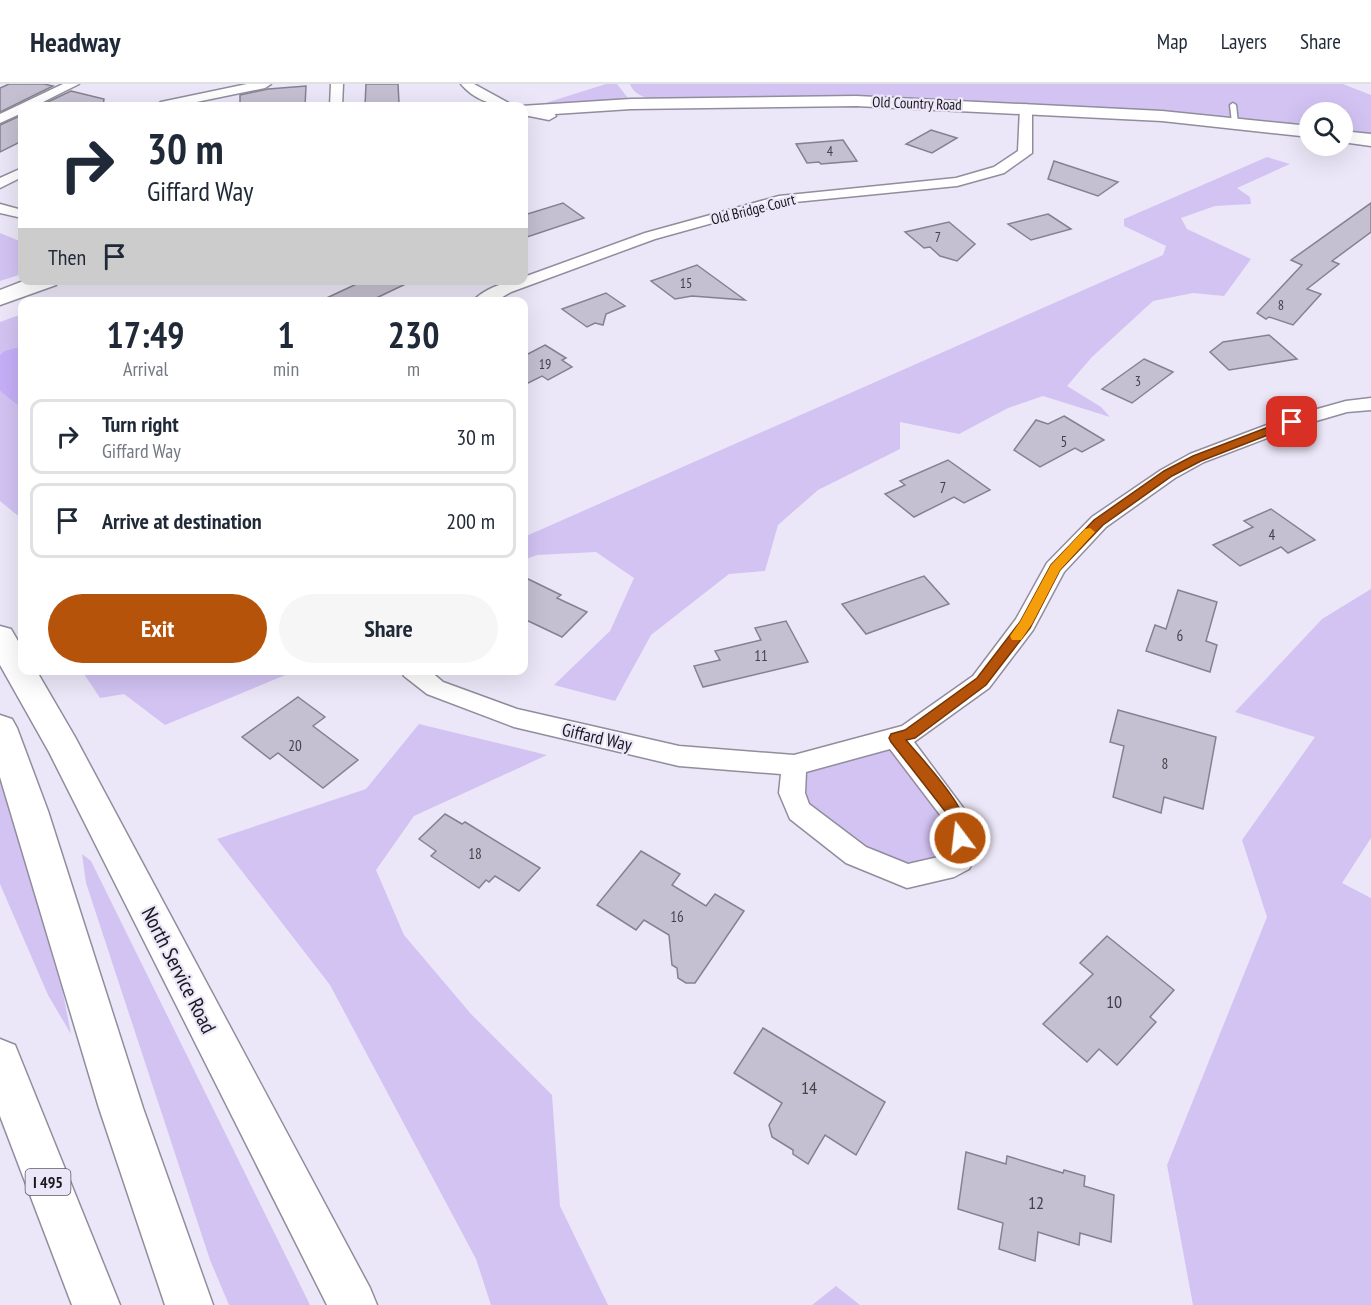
<!DOCTYPE html>
<html lang="en">
<head>
<meta charset="utf-8">
<style>
	:root { --surface:#fff; --page:#f6f6f7; --text:#1f2937; --muted:#747a83; --line:#e0e1e3; --accent:#b45309 }
	body { margin:0; font-family:"PT Sans Narrow",sans-serif; background:var(--page); color:var(--text); height:100vh; display:flex; flex-direction:column; font-size:22px; white-space:nowrap }
	* { box-sizing:border-box; margin:0 }
	p { font-size:20px; color:var(--muted) }
	.icon { flex:none; width:33px; height:33px; fill:none; stroke:currentColor; stroke-width:2; stroke-linecap:round; stroke-linejoin:round }
	.map { position:relative; flex:1; overflow:hidden }
	.drawer { position:absolute; left:18px; top:213px; width:510px; height:378px; display:flex; flex-direction:column; background:var(--surface); border-radius:12px; box-shadow:0 6px 24px #0002 }
	.drawer>* { flex:none }
	.banner { position:absolute; left:18px; top:18px; width:510px; height:183px; border-radius:12px; box-shadow:0 6px 24px #0002; background:#fff; color:var(--text); overflow:hidden }
	.fabs { position:absolute; left:1299px; top:18px; display:grid; gap:12px }
	.fabs a { display:grid; place-items:center; width:54px; height:54px; border-radius:50%; background:var(--surface); box-shadow:0 6px 24px #0002; font-size:30px }
	.pin { position:absolute; display:grid; place-items:center; width:51px; height:51px; color:#fff; margin:-26px; border-radius:12px; box-shadow:0 3px 9px #0006 }
	.me { position:absolute; width:66px; margin:-33px; rotate:345deg; stroke-linejoin:round; filter:drop-shadow(0 0 4px #0008) }
	.turn { display:flex; align-items:center; gap:21px; height:126px; padding:0 30px; font-size:27px }
	.turn .icon { width:78px; height:78px; stroke-width:2.5 }
	.turn b { display:block; font-size:42px; line-height:51px }
	.then { display:flex; align-items:center; height:57px; padding:0 30px; background:#0003; gap:12px; font-size:22px }
	.eta { display:flex; justify-content:space-evenly; align-items:center; height:102px; text-align:center }
	.eta b { font-size:36px; font-weight:600; line-height:42px }
	.cta { display:flex; gap:12px; margin-top:auto; padding:12px 30px }
	.cta a { flex:1; height:69px; border-radius:36px; background:var(--accent); color:#fff; font-size:24px; font-weight:600; line-height:69px; text-align:center }
	.cta a+a { background:var(--page); color:var(--text) }
	ul { padding:0; list-style:none }
	li { display:flex; align-items:center; gap:18px; height:75px; margin:0 12px 9px; padding:0 18px; border:3px solid var(--line); border-radius:12px }
	li div { flex:1 }
	li b { display:block; font-size:22px }
	li em { font-style:normal }
	header { display:flex; align-items:center; gap:36px; box-sizing:border-box; height:84px; padding:0 30px; background:var(--surface); border-bottom:2px solid var(--line) }
	header strong { font-size:28px }
	nav { display:flex; gap:33px; margin-inline-start:auto; font-size:21px }
	.map>svg:first-child { display:block }
	.green { fill:#d2c3f3 }
	.water { fill:#c6aff7 }
	.building { fill:#c5c0d1; stroke:#858190; stroke-width:1.5 }
	.lines { fill:none; stroke-linecap:round; stroke-linejoin:round }
	.lane-casing { stroke:#918d9d; stroke-width:3 }
	.street-casing { stroke:#918d9d; stroke-width:3 }
	.secondary-casing { stroke:#918d9d; stroke-width:3 }
	.highway-casing { stroke:#918d9d; stroke-width:3 }
	.lane { fill:#fff; fill-rule:evenodd }
	.street { fill:#fff; fill-rule:evenodd }
	.secondary { fill:#fff; fill-rule:evenodd }
	.highway { fill:#fff; fill-rule:evenodd }
	.route { fill:#b45309; stroke:#753606; stroke-width:1.5 }
	.slow { fill:#f59e0b }
	.labels { text-anchor:middle; dominant-baseline:central; stroke-width:4.5; stroke-linejoin:round; paint-order:stroke }
	.far-number-label { font-size:14px; fill:#45424b }
	.far-street-label { font-size:15px; fill:#1a181e; stroke:#ece7f8 }
	.number-label { font-size:15px; fill:#45424b }
	.shield { fill:#ece7f8; stroke:#59565f; stroke-width:1.5 }
	.shield-label { font-size:16px; font-weight:bold; fill:#1a181e }
	.street-label { font-size:18px; fill:#1a181e; stroke:#ece7f8 }
	.near-number-label { font-size:18px; fill:#45424b }
	.near-street-label { font-size:21px; fill:#1a181e; stroke:#ece7f8 }
</style>
</head>
<body>
<header>
<strong>Headway</strong>
<nav><a>Map</a><a>Layers</a><a>Share</a></nav>
</header>
<div class="map">
<svg width="1371" height="1221" viewBox="0 0 1371 1221">
	<rect width="100%" height="100%" fill="#ece7f8"/>
	<!-- green -->
	<g class="green">
		<path d="M606,0H617L628,14L536,22Z"/>
		<path d="M630,0H1343L1371,11V51L1343,48L1342,28H1310L1309,45L1029,22L848,11L659,17C648,14 634,12 630,0Z"/>
		<path d="M1267,73L1290,80L1237,104L1250,113L1251,120L1215,122L1181,134L1187,145L1251,175L1224,212L1193,209L1153,217L1092,273L1067,302L1101,323L1110,333L1043,312L1008,324L959,350L900,338V365L818,406L778,441L765,487L729,490L651,551L615,617L554,601L610,547L634,494L596,468L537,471L524,476V453L1163,171L1166,162L1124,142V135Z"/>
		<path d="M0,149L22,158V190L0,197Z"/>
		<path d="M22,230V262L4,267L0,271V238Z"/>
		<path d="M0,307L22,325V435L0,417Z"/>
		<path d="M1371,505V754L1342,799L1371,814V1221H1193L1167,1081L1267,833L1242,756L1315,653L1235,628L1322,535Z"/>
		<path d="M82,587H295L165,641L124,610L100,614Z"/>
		<path d="M419,640L547,671L414,732L376,786L404,851L471,930L552,1011L560,1122L608,1221H491L476,1175L330,901L217,755L366,705Z"/>
		<path d="M891,666C911,690 937,715 944,747C949,771 924,785 902,781C890,778 856,765 846,758C829,745 815,727 800,713L801,686Z"/>
		<path d="M0,692L63,909L71,950L48,911L0,800Z"/>
		<path d="M82,770L91,777L310,1221H229L210,1176L86,799Z"/>
		<path d="M836,1202L860,1221H812Z"/>
	</g>
	<!-- water -->
	<path class="water" d="M22,262V325L0,307V271L4,267Z"/>
	<!-- building -->
	<g class="building">
		<path d="M9,0H44L53,2L0,28V4Z"/>
		<path d="M366,0H398L399,19L365,22Z"/>
		<path d="M306,2L305,22H240V11L268,5Z"/>
		<path d="M71,7L104,15L103,22H39Z"/>
		<path d="M22,31V57L0,68V41Z"/>
		<path d="M931,46L957,54L932,69L906,60Z"/>
		<path d="M843,56L857,77L821,80L819,78L807,79L796,60Z"/>
		<path d="M1054,77L1118,98L1098,112L1048,95Z"/>
		<path d="M563,119L584,134L524,154V131Z"/>
		<path d="M1371,119V148L1332,177L1339,180L1307,205L1321,210L1293,241L1269,233L1266,235L1257,229L1302,181L1291,176Z"/>
		<path d="M1048,130L1071,145L1031,156L1008,140Z"/>
		<path d="M949,138L975,160L957,177L940,172L930,163L924,164L905,148Z"/>
		<path d="M697,181L745,216L692,212L675,215L651,197Z"/>
		<path d="M365,196H414L368,218H318Z"/>
		<path d="M606,209L625,222L606,230L603,241L595,239L587,243L562,225Z"/>
		<path d="M1269,251L1297,275L1229,286L1210,268L1223,258Z"/>
		<path d="M545,261L566,274L562,276L572,283L548,296L542,292L524,301V272Z"/>
		<path d="M1144,275L1173,288L1132,319L1102,305Z"/>
		<path d="M1064,332L1104,356L1082,368L1075,364L1040,383L1014,366L1036,336L1048,340Z"/>
		<path d="M948,376L990,406L964,419L954,413L914,433L885,410L905,401L900,397Z"/>
		<path d="M1271,425L1315,456L1288,469L1281,463L1240,482L1213,461L1253,443L1244,437Z"/>
		<path d="M924,492L949,520L866,550L842,520Z"/>
		<path d="M524,493L561,511L557,514L587,528L562,553L524,535Z"/>
		<path d="M1178,506L1217,518L1206,557L1217,561L1210,588L1146,567L1155,541L1166,545Z"/>
		<path d="M786,537L808,578L703,603L694,582L720,576L715,567L761,556L755,544Z"/>
		<path d="M298,613L325,633L313,642L358,676L323,704L278,669L270,675L242,653Z"/>
		<path d="M1118,626L1216,653L1203,725L1164,713L1161,729L1113,713L1124,662L1110,658Z"/>
		<path d="M445,730L462,740L465,738L540,784L519,807L495,792L489,798L486,796L479,804L431,772L436,767L419,755Z"/>
		<path d="M641,767L680,790L672,801L706,822L715,810L744,827L695,899H686L678,894L677,884L672,881L669,851L644,836L636,846L597,821Z"/>
		<path d="M1107,852L1174,906L1150,933L1156,938L1117,981L1099,965L1087,978L1043,940L1093,890L1080,879Z"/>
		<path d="M763,944L885,1018L856,1071L825,1051L808,1080L793,1070V1066L772,1053L769,1041L782,1019L734,989Z"/>
		<path d="M966,1068L1006,1080L1007,1072L1063,1089L1064,1086L1085,1092L1084,1102L1114,1111L1111,1158L1080,1149L1079,1161L1038,1148L1035,1177L999,1165L1003,1139L958,1125Z"/>
	</g>
	<g class="lines">
		<!-- lane casing -->
		<g class="lane-casing">
			<path id="lane" d="M1233,19L1236,21L1238,39L1235,41L1232,39L1230,21Z"/>
		</g>
		<!-- street casing -->
		<g class="street-casing">
			<g id="street">
				<path d="M63,0H79L35,22H22V29L0,39V30Z"/>
				<path d="M247,0H271L265,4L177,22H155L161,18Z"/>
				<path d="M331,0H343L342,22H330Z"/>
				<path d="M461,0H474L514,22C496,24 473,15 461,0Z"/>
				<path d="M1026,20L1032,24V69L1004,89L957,102L785,119L655,155L511,208L494,218H472C483,205 507,196 524,196V193L645,149L779,112L956,94L994,83L1018,67L1020,24Z"/>
				<path d="M524,23L554,29L556,32L549,36L524,31Z"/>
				<path d="M22,84V93L0,104V94Z"/>
				<path d="M0,120L22,126V134L0,129Z"/>
				<path d="M1371,314V326L1347,328L1299,342L1204,378L1175,394L1106,443L1064,488L1033,546L989,604L914,658L970,733L974,768L973,777L969,785L954,793L907,804L846,779L790,735L779,709L781,690L679,682L514,643L427,610L404,592L401,586H429L443,598L517,625L679,662L794,671L902,642L973,592L1016,535L1047,479L1092,433L1161,386L1190,370L1285,334L1346,317ZM890,665L944,736L947,771L908,780L866,763L809,720L805,709L806,688Z"/>
			</g>
		</g>
		<!-- secondary casing -->
		<g class="secondary-casing">
			<g id="secondary">
				<path d="M856,12L1162,27L1310,42V53L1162,37L856,22L631,25L524,32V22H521L631,15Z"/>
				<path d="M1342,47L1371,50V62L1342,58Z"/>
				<path d="M26,196H59L56,201L0,221V206Z"/>
				<path d="M0,542L11,545L22,564V586H36L75,653L370,1204L377,1221H327L49,668L0,581Z"/>
			</g>
		</g>
		<!-- highway casing -->
		<g class="highway-casing">
			<g id="highway">
				<path d="M0,631L12,635L17,644L48,727L143,1024L213,1221H165L99,1024L0,693Z"/>
				<path d="M0,955L15,961L120,1221H72L0,1032Z"/>
			</g>
		</g>
		<!-- lane -->
		<use href="#lane" class="lane"/>
		<!-- street -->
		<use href="#street" class="street"/>
		<!-- secondary -->
		<use href="#secondary" class="secondary"/>
		<!-- highway -->
		<use href="#highway" class="highway"/>
	</g>
	<!-- route -->
	<path class="route" d="M1292,334L1296,335V340L1201,377L1172,392L1103,441L1060,486L1030,544L986,601L915,654L906,656C923,677 979,733 966,759L960,761L955,759L952,737L948,731L891,658L889,654L891,650L905,646L977,594L1020,538L1051,481L1094,436L1164,387L1193,372Z"/>
	<!-- slow -->
	<path class="slow" d="M1090,444L1095,448L1060,486L1032,540L1021,556H1012L1010,552L1020,538L1051,481L1085,445Z"/>
	<g class="labels">
		<!-- far-number labels -->
		<g class="far-number-label">
			<text x="830" y="67">4</text>
			<text x="938" y="153">7</text>
			<text x="686" y="199">15</text>
			<text x="1281" y="221">8</text>
			<text x="545" y="280">19</text>
			<text x="1138" y="297">3</text>
		</g>
		<!-- far-street labels -->
		<g class="far-street-label">
			<text transform="translate(917 19) rotate(2)">Old Country Road</text>
			<text transform="translate(753 125) rotate(-14)">Old Bridge Court</text>
		</g>
		<!-- number labels -->
		<g class="number-label">
			<text x="1064" y="357">5</text>
			<text x="943" y="403">7</text>
			<text x="1272" y="450">4</text>
			<text x="1180" y="551">6</text>
			<text x="761" y="571">11</text>
			<text x="295" y="661">20</text>
			<text x="1165" y="679">8</text>
			<text x="475" y="769">18</text>
			<text x="677" y="832">16</text>
		</g>
		<!-- shield labels -->
		<rect class="shield" x="25.5" y="1085" width="45" height="26" rx="4.5"/>
		<g class="shield-label">
			<text x="48" y="1098">I 495</text>
		</g>
		<!-- street labels -->
		<g class="street-label">
			<text transform="translate(597 653) rotate(13)">Giffard Way</text>
		</g>
		<!-- near-number labels -->
		<g class="near-number-label">
			<text x="1114" y="917">10</text>
			<text x="809" y="1003">14</text>
			<text x="1036" y="1118">12</text>
		</g>
		<!-- near-street labels -->
		<g class="near-street-label">
			<text transform="translate(179 886) rotate(63)">North Service Road</text>
		</g>
	</g>
</svg>
<div class="fabs">
<a><svg class="icon" aria-label="search" viewBox="0 0 24 24"><circle cx="10" cy="10" r="6"/><path d="M15 15l6 6"/></svg></a>
</div>
<div class="pin" style="left:1292px;top:338px;background:#d93025"><svg class="icon" aria-label="arrive" viewBox="0 0 24 24"><path d="M6 21V4h12l-3 4 3 4H6"/></svg></div>
<svg class="me" style="left:960px;top:754px" viewBox="-20 -20 40 40"><circle r="17" fill="#b45309" stroke="#fff" stroke-width="3"/><path d="M0-11L8 9 0 5-8 9z" fill="#fff"/></svg>
<div class="banner">
<div class="turn"><svg class="icon" aria-label="right" viewBox="0 0 24 24"><path d="M7 20v-9h11M14 6l5 5-5 5"/></svg><div><b>30 m</b>Giffard Way</div></div>
<div class="then">Then<svg class="icon" aria-label="arrive" viewBox="0 0 24 24"><path d="M6 21V4h12l-3 4 3 4H6"/></svg></div>
</div>
<section class="drawer">
<div class="eta">
<div><b>17:49</b><p>Arrival</p></div>
<div><b>1</b><p>min</p></div>
<div><b>230</b><p>m</p></div>
</div>
<ul>
<li><svg class="icon" aria-label="right" viewBox="0 0 24 24"><path d="M7 20v-9h11M14 6l5 5-5 5"/></svg><div><b>Turn right</b><p>Giffard Way</p></div><em>30 m</em></li>
<li><svg class="icon" aria-label="arrive" viewBox="0 0 24 24"><path d="M6 21V4h12l-3 4 3 4H6"/></svg><div><b>Arrive at destination</b></div><em>200 m</em></li>
</ul>
<div class="cta"><a>Exit</a><a>Share</a></div>
</section>
</div>
</body>
</html>
